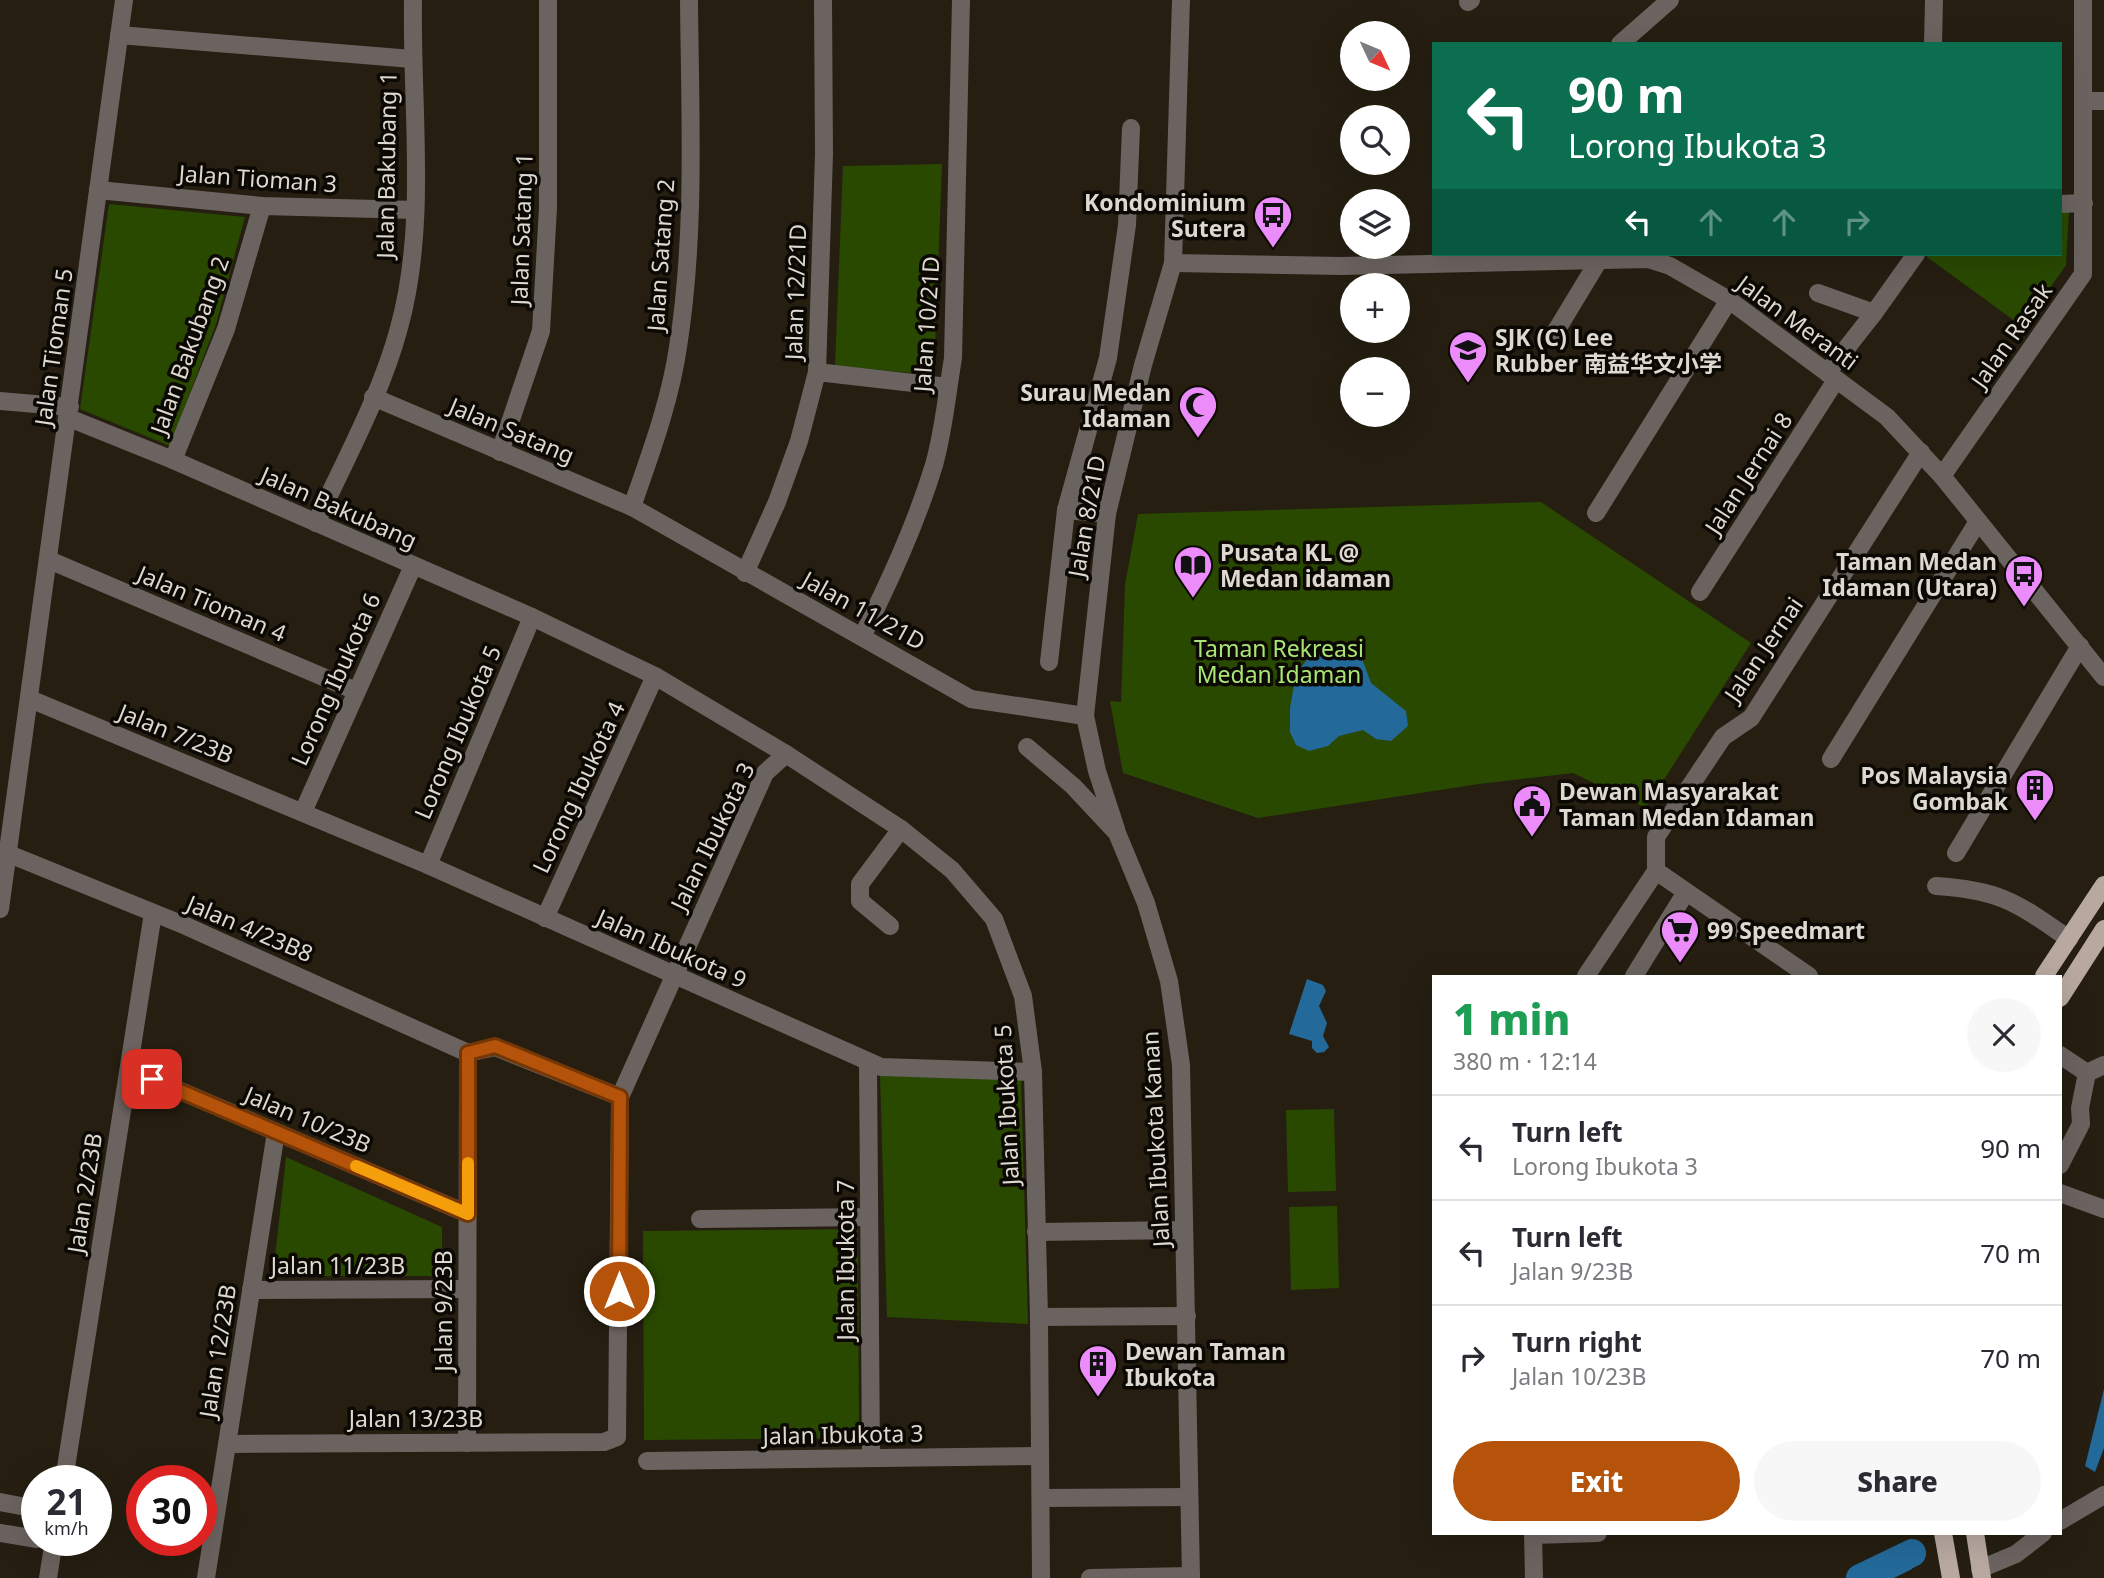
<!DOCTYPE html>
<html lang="en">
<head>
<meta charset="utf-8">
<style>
	:root { --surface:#fff; --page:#f7f7f7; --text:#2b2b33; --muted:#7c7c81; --line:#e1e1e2; --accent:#b45309 }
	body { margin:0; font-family:"Noto Sans","Noto Sans SC",sans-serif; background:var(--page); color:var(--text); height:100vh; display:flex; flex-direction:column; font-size:26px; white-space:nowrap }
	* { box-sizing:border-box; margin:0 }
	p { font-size:23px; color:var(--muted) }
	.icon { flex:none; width:38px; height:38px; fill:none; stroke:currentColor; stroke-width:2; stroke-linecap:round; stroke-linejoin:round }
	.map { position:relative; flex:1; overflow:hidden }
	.side { position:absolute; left:1432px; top:975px; width:630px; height:560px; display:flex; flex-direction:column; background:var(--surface); border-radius:0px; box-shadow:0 7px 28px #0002 }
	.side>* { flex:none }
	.hud { position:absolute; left:1432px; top:42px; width:630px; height:214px; border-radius:0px; box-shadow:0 7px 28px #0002; background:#0b6e4f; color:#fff; overflow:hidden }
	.needle { width:46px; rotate:134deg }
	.buttons { position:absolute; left:1340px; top:21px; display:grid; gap:14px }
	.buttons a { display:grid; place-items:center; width:70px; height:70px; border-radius:50%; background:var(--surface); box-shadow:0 7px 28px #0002; font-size:35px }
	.speed { position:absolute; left:21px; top:1465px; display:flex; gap:14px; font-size:35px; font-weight:700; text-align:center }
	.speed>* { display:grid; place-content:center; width:91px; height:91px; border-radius:50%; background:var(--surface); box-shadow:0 7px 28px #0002; line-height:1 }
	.speed small { font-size:18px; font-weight:400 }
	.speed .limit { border:10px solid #d22; background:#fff; color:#111 }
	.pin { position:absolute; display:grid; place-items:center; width:60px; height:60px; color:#fff; margin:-30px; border-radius:14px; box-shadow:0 4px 10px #0006 }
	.me { position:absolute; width:77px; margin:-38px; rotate:0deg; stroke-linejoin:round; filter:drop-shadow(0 0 5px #0008) }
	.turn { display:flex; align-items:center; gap:24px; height:147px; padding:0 21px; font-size:32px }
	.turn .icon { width:91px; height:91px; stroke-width:2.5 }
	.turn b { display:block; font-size:49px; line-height:60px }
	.lanes { display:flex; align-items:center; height:66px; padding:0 21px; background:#0003; justify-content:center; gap:35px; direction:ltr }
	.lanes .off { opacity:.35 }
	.round { display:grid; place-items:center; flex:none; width:74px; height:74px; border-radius:37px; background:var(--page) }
	.head { display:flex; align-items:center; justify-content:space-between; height:119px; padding:0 21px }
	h1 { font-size:42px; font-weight:800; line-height:52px; color:#1e9e55 }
	.primary-button { display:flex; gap:14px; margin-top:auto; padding:14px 21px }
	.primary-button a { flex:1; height:80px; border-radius:42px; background:var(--accent); color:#fff; font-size:28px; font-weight:800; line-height:80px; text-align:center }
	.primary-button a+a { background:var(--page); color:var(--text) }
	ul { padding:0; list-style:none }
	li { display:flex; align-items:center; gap:21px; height:105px; padding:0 21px; border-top:2px solid var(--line) }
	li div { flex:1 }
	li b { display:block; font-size:26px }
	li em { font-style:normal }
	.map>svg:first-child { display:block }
	.green { fill:#294900 }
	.water { fill:#236999 }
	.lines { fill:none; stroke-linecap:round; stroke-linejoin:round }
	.river { stroke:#236999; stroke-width:28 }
	.minor { stroke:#6b635f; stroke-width:18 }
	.major { stroke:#b8a8a0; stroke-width:18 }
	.route-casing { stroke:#753606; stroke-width:18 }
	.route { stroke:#b45309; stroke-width:12 }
	.slow { stroke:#f59e0b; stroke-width:12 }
	.labels { text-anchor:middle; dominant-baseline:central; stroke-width:7; stroke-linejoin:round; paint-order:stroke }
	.street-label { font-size:23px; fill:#ddd9d0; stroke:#0c0904 }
	.poi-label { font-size:23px; font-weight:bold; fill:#ddd9d0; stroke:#0c0904; text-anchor:start }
	.park-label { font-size:23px; fill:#a9e574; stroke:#0c0904 }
</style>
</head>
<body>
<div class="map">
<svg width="2104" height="1578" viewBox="0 0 2104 1578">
	<rect width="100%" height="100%" fill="#251e11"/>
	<!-- green -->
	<g class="green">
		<path d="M942,164L934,375L835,366L843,166Z"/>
		<path d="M109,204L245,217L216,324L170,446L80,409Z"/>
		<path d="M2060,212H2069L2066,265L2023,327L1927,257L1928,254H2060Z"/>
		<path d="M1541,502L1751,643L1646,808L1573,773L1479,784L1258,818L1123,773L1110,701L1121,702L1125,585L1138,514Z"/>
		<path d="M880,1075L1021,1079L1028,1324L887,1317Z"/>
		<path d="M1334,1109L1336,1191L1288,1192L1286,1110Z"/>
		<path d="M286,1157L442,1227V1276H273Z"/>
		<path d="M1337,1206L1339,1288L1291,1290L1289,1207Z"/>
		<path d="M858,1229L859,1438L644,1440L643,1231Z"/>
	</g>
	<!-- water -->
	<g class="water">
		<path d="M1325,646L1360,653L1371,683L1406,711L1408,726L1391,741L1376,739L1363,730L1339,736L1328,746L1309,751L1296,745L1290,732V708L1296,674L1312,653Z"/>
		<path d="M1307,979L1323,985L1326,991L1319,1006L1327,1023L1323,1036L1329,1047L1324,1052L1317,1053L1312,1048V1041L1289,1034Z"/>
		<path d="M2104,1389V1448L2095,1472L2085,1466Z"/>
		<path d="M1906,1551L1912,1569L1894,1578H1852Z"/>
	</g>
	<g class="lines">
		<!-- river -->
		<path class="river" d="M1860,1578L1912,1553"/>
		<!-- minor -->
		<g class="minor">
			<path d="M1468,2L1471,0"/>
			<path d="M119,35L412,59"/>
			<path d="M1620,44L1670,0"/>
			<path d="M1933,44L1934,0"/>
			<path d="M2085,101H2104"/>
			<path d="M98,190L262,206L415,210"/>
			<path d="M2060,204L2084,203"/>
			<path d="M1173,263L1341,266L1648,259L1670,266L1729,300L1887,417L1942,476L2104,677"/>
			<path d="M1818,293L1874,313L1916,254"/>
			<path d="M1556,331L1599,260"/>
			<path d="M817,372L948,387"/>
			<path d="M1827,373L1874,313"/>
			<path d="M373,397L632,507L971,699L1085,716"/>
			<path d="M0,401L70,407"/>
			<path d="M69,418L173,460L532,617L655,676L786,754L901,829L952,870L994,919L1023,996L1033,1072L1039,1317L1041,1578"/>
			<path d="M500,452L541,331L548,208V0"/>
			<path d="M173,460L226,329L262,206"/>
			<path d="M1942,476L2083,274V0"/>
			<path d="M632,507C650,455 670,402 678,347C696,233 690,116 689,0"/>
			<path d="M1066,510L1107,514"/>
			<path d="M1596,513L1729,300"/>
			<path d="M316,523C345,460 381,395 399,328C428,223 411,108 413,0"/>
			<path d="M49,560L356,691"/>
			<path d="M745,573L777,502L799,441L817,372L824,154L823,0"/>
			<path d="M1700,592L1836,380"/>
			<path d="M863,635C890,580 916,524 934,465C944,430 947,393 953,358L961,0"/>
			<path d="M1049,662L1066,510L1108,358L1127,225L1131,128"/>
			<path d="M30,699L428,865L881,1067L1033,1072"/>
			<path d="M1027,747L1073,786L1117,833L1146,903L1169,981L1181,1065L1191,1578"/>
			<path d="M1831,759L1977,523"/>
			<path d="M303,812L413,566"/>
			<path d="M1116,829L1097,771L1085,716L1107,514L1143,365L1173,263L1181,0"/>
			<path d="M1956,853L2080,646"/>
			<path d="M9,854L186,926L468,1053"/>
			<path d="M428,865L532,617"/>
			<path d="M1656,871L1809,976"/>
			<path d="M1936,886C2001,890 2017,903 2069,939"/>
			<path d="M0,909L124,0"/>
			<path d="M545,918L655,676"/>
			<path d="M890,926L860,901V884L901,829"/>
			<path d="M1586,976L1656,871V837L1723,737L1751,718L1921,452"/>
			<path d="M1634,976L1686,892"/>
			<path d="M468,1053L495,1047L620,1097"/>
			<path d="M2060,1055L2087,1073"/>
			<path d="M868,1062L871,1458"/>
			<path d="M129,1069L468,1214"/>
			<path d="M2060,1165L2081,1124L2080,1108L2087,1073L2104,1065"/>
			<path d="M2060,1193L2104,1209"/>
			<path d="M700,1219L869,1217"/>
			<path d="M1036,1232L1184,1230"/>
			<path d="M251,1290L467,1289"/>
			<path d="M1039,1317L1187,1316"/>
			<path d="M467,1443L468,1053"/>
			<path d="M227,1444L604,1442L617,1437L620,1097L765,773L786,754"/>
			<path d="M647,1461L1040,1456"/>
			<path d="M64,1480L153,913"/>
			<path d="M1042,1498L1189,1497"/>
			<path d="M0,1502L37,1509"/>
			<path d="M2060,1521L2104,1495"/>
			<path d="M0,1533L37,1539"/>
			<path d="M1533,1533L1534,1578"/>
			<path d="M1533,1535L1598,1533"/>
			<path d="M1980,1569L2016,1554L2043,1533"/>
			<path d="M48,1578L54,1540"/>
			<path d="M206,1578L276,1132"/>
			<path d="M1090,1578L1191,1576"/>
		</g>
		<!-- major -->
		<g class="major">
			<path d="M2044,976L2104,885"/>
			<path d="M2060,998L2104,929"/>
			<path d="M1943,1533L1951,1578"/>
			<path d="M1975,1533L1982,1578"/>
		</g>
	</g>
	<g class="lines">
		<!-- route casing -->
		<g class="route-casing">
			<path id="route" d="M152,1079L468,1214V1053L495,1046L620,1097L619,1291"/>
		</g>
		<!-- route -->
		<use href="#route" class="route"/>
		<!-- slow -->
		<path class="slow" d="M356,1166L468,1214V1163"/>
	</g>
	<!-- icons -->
	<defs>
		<g id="bus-pin" transform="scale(2.0125)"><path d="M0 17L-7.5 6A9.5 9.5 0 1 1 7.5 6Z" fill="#ec8cfb" stroke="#0c0904"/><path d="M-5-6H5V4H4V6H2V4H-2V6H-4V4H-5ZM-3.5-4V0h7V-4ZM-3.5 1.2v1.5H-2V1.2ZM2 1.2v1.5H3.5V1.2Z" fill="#111"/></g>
		<g id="school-pin" transform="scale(2.0125)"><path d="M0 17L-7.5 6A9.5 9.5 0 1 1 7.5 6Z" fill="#ec8cfb" stroke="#0c0904"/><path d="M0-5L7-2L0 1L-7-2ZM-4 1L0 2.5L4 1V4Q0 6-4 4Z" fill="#111"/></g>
		<g id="mosque-pin" transform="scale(2.0125)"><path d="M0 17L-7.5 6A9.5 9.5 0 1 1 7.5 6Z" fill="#ec8cfb" stroke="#0c0904"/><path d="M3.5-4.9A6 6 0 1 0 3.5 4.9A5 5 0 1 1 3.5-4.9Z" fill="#111"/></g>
		<g id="library-pin" transform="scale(2.0125)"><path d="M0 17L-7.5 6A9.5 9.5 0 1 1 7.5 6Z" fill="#ec8cfb" stroke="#0c0904"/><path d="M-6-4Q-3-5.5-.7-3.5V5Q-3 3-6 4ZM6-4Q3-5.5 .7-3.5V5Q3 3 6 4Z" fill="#111"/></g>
		<g id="building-pin" transform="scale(2.0125)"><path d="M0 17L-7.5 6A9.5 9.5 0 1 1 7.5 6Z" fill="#ec8cfb" stroke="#0c0904"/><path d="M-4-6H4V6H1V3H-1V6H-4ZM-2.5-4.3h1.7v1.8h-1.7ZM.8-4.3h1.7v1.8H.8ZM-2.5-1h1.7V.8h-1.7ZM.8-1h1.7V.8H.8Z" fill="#111"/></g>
		<g id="civic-pin" transform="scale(2.0125)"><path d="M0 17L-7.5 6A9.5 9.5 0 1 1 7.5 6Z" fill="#ec8cfb" stroke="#0c0904"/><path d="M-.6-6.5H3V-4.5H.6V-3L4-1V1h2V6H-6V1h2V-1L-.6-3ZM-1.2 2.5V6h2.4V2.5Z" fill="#111"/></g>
		<g id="supermarket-pin" transform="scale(2.0125)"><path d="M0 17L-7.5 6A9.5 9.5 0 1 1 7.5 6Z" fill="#ec8cfb" stroke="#0c0904"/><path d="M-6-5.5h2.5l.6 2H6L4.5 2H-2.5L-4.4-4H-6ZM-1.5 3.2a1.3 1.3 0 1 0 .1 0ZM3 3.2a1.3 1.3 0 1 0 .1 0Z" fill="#111"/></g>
	</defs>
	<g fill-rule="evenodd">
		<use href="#bus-pin" x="1273" y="215"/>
		<use href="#school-pin" x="1468" y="350"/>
		<use href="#mosque-pin" x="1198" y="405"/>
		<use href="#library-pin" x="1193" y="565"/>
		<use href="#bus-pin" x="2024" y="574"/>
		<use href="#building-pin" x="2035" y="788"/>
		<use href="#civic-pin" x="1532" y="804"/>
		<use href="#supermarket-pin" x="1680" y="930"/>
		<use href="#building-pin" x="1098" y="1364"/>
	</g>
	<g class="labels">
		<!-- street labels -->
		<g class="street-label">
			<text transform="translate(386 165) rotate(-89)">Jalan Bakubang 1</text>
			<text transform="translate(258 178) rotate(4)">Jalan Tioman 3</text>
			<text transform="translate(521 229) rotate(-88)">Jalan Satang 1</text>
			<text transform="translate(660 255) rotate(-86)">Jalan Satang 2</text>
			<text transform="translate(795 292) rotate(-88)">Jalan 12/21D</text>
			<text transform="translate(1798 322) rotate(36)">Jalan Meranti</text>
			<text transform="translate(926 324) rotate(-86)">Jalan 10/21D</text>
			<text transform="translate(2011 335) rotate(-55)">Jalan Rasak</text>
			<text transform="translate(189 345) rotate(-70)">Jalan Bakubang 2</text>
			<text transform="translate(53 347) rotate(-82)">Jalan Tioman 5</text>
			<text transform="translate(512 430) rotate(23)">Jalan Satang</text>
			<text transform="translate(1748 473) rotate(-57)">Jalan Jernai 8</text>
			<text transform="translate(339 507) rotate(24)">Jalan Bakubang</text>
			<text transform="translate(1086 516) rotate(-80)">Jalan 8/21D</text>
			<text transform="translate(212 603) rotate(23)">Jalan Tioman 4</text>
			<text transform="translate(864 610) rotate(29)">Jalan 11/21D</text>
			<text transform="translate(1763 649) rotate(-56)">Jalan Jernai</text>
			<text transform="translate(335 679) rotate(-66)">Lorong Ibukota 6</text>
			<text transform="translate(457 732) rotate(-67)">Lorong Ibukota 5</text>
			<text transform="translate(176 733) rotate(22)">Jalan 7/23B</text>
			<text transform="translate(578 787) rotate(-65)">Lorong Ibukota 4</text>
			<text transform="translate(712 836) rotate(-64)">Jalan Ibukota 3</text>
			<text transform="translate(250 928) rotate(23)">Jalan 4/23B8</text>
			<text transform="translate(672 948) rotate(24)">Jalan Ibukota 9</text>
			<text transform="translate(1006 1105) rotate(-93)">Jalan Ibukota 5</text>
			<text transform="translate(308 1119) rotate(23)">Jalan 10/23B</text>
			<text transform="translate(1155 1139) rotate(-93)">Jalan Ibukota Kanan</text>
			<text transform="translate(84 1193) rotate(-81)">Jalan 2/23B</text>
			<text transform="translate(845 1260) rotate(-90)">Jalan Ibukota 7</text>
			<text x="338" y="1265">Jalan 11/23B</text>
			<text transform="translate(443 1311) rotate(-90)">Jalan 9/23B</text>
			<text transform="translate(217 1351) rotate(-81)">Jalan 12/23B</text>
			<text x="416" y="1418">Jalan 13/23B</text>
			<text transform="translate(843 1434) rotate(-1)">Jalan Ibukota 3</text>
		</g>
		<!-- poi labels -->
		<g class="poi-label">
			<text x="1246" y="202" text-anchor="end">Kondominium<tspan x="1246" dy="26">Sutera</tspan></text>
			<text x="1495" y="337">SJK (C) Lee<tspan x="1495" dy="26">Rubber 南益华文小学</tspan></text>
			<text x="1171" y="392" text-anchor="end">Surau Medan<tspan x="1171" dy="26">Idaman</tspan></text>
			<text x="1220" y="552">Pusata KL @<tspan x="1220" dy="26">Medan idaman</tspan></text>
			<text x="1997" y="561" text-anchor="end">Taman Medan<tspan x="1997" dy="26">Idaman (Utara)</tspan></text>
			<text x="2008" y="775" text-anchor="end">Pos Malaysia<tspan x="2008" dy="26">Gombak</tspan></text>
			<text x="1559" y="791">Dewan Masyarakat<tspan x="1559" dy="26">Taman Medan Idaman</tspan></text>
			<text x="1707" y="930">99 Speedmart</text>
			<text x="1125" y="1351">Dewan Taman<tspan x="1125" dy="26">Ibukota</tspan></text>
		</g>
		<!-- park labels -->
		<g class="park-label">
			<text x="1279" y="648">Taman Rekreasi<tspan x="1279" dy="26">Medan Idaman</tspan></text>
		</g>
	</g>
</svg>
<div class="buttons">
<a><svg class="needle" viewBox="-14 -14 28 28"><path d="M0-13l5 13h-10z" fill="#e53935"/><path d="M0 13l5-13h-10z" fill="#7c7c81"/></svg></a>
<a><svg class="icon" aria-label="search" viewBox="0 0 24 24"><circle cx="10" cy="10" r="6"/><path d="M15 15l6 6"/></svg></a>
<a><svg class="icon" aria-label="layers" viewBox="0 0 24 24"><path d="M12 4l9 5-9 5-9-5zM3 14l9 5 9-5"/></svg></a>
<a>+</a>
<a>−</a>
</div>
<div class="speed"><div>21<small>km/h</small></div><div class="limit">30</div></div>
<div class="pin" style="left:152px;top:1079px;background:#d93025"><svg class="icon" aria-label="arrive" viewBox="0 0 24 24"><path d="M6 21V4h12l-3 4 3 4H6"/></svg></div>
<svg class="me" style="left:619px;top:1291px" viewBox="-20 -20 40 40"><circle r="17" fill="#b45309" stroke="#fff" stroke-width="3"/><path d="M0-11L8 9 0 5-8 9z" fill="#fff"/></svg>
<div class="hud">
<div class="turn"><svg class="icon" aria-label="left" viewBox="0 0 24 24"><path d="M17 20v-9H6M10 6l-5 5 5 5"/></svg><div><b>90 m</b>Lorong Ibukota 3</div></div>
<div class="lanes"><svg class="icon" aria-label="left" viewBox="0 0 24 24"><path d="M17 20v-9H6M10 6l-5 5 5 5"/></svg><svg class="icon off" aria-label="ahead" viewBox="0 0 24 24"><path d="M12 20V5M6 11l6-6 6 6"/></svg><svg class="icon off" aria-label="ahead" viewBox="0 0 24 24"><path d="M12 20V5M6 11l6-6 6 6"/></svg><svg class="icon off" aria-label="right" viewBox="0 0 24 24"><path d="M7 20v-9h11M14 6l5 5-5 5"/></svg></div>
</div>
<section class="side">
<div class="head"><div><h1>1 min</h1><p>380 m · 12:14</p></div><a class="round"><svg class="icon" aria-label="close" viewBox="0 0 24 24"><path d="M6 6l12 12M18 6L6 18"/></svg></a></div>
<ul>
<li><svg class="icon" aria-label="left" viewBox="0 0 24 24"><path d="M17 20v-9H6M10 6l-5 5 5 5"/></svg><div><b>Turn left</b><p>Lorong Ibukota 3</p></div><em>90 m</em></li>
<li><svg class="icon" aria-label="left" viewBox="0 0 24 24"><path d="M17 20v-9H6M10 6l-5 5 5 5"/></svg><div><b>Turn left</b><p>Jalan 9/23B</p></div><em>70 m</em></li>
<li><svg class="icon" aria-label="right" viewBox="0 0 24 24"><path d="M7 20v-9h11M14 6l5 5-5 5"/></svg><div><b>Turn right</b><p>Jalan 10/23B</p></div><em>70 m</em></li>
</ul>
<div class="primary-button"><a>Exit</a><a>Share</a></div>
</section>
</div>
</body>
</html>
